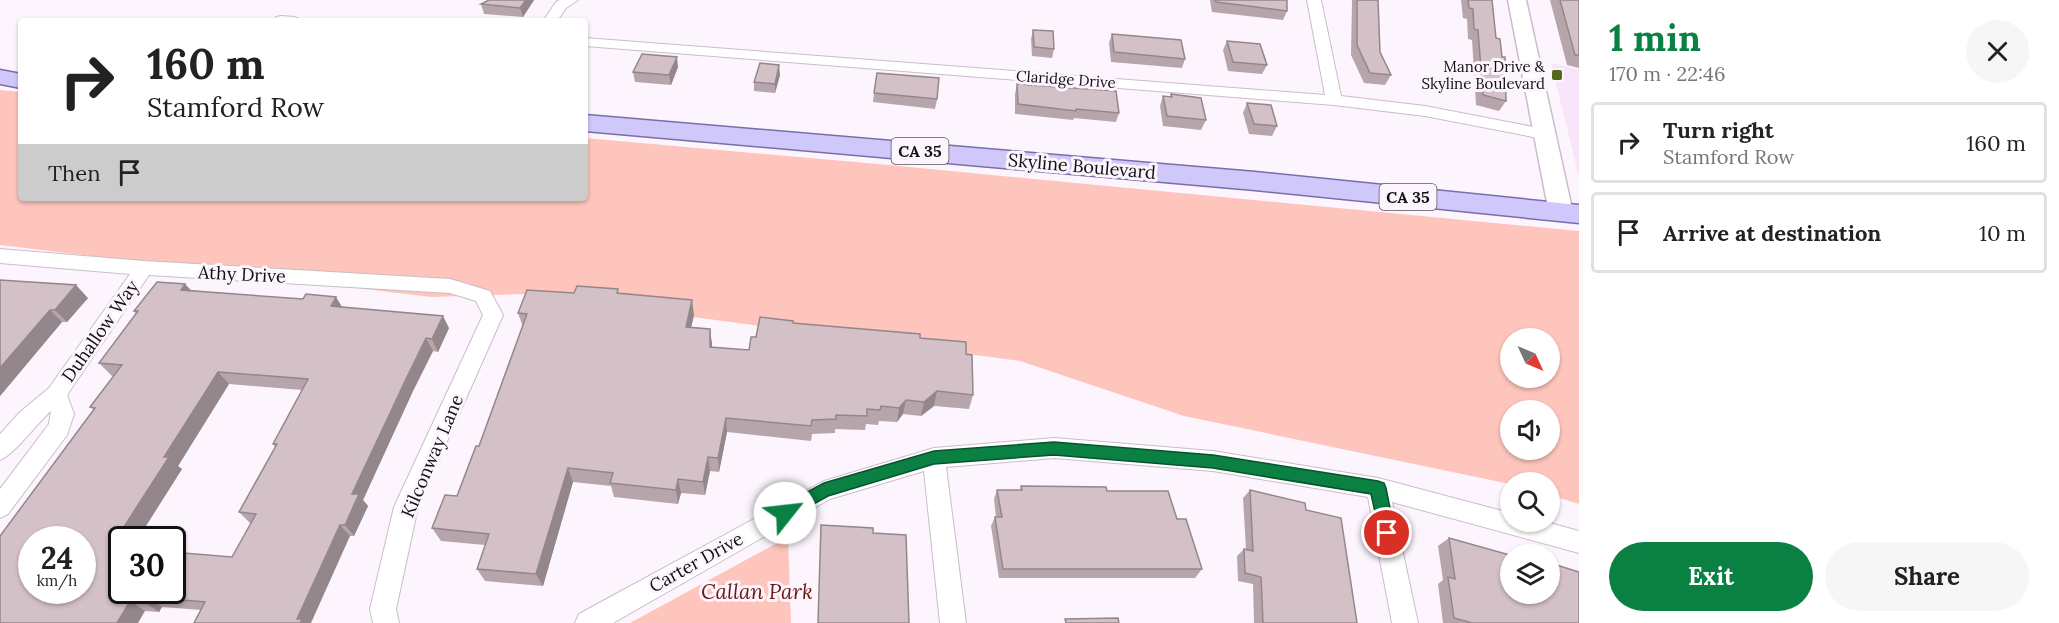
<!DOCTYPE html>
<html lang="en">
<head>
<meta charset="utf-8">
<style>
	:root { --surface:#fff; --page:#f6f6f6; --text:#222; --muted:#767676; --line:#e0e0e0; --accent:#0b8043 }
	body { margin:0; font-family:Lora,serif; background:var(--page); color:var(--text); height:100vh; display:flex; flex-direction:column; font-size:22px; white-space:nowrap }
	* { box-sizing:border-box; margin:0 }
	p { font-size:20px; color:var(--muted) }
	.icon { flex:none; width:33px; height:33px; fill:none; stroke:currentColor; stroke-width:2; stroke-linecap:round; stroke-linejoin:round }
	.map { position:relative; flex:1; overflow:hidden }
	.side { display:flex; flex-direction:column; background:var(--surface); width:480px }
	.side>* { flex:none }
	.hud { position:absolute; left:18px; top:18px; width:570px; height:183px; border-radius:6px; box-shadow:0 2px 4px #0004; background:#fff; color:var(--text); overflow:hidden }
	.needle { width:39px; rotate:134deg }
	.fabs { position:absolute; left:1500px; top:328px; display:grid; gap:12px }
	.fabs a { display:grid; place-items:center; width:60px; height:60px; border-radius:50%; background:var(--surface); box-shadow:0 2px 4px #0004; font-size:30px }
	.speed { position:absolute; left:18px; top:526px; display:flex; gap:12px; font-size:30px; font-weight:700; text-align:center }
	.speed>* { display:grid; place-content:center; width:78px; height:78px; border-radius:50%; background:var(--surface); box-shadow:0 2px 4px #0004; line-height:1 }
	.speed small { font-size:15px; font-weight:400 }
	.speed .limit { border:3px solid #111; border-radius:9px; background:#fff; color:#111 }
	.pin { position:absolute; display:grid; place-items:center; width:51px; height:51px; color:#fff; margin:-26px; border:3px solid #fff; border-radius:50%; box-shadow:0 2px 6px #0007 }
	.me { position:absolute; width:66px; margin:-33px; rotate:61deg; stroke-linejoin:round; filter:drop-shadow(0 0 4px #0008) }
	.turn { display:flex; align-items:center; gap:21px; height:126px; padding:0 30px; font-size:27px }
	.turn .icon { width:78px; height:78px; stroke-width:2.5 }
	.turn b { display:block; font-size:42px; line-height:51px }
	.then { display:flex; align-items:center; height:57px; padding:0 30px; background:#0003; gap:12px; font-size:22px }
	.round { display:grid; place-items:center; flex:none; width:63px; height:63px; border-radius:32px; background:var(--page) }
	.head { display:flex; align-items:center; justify-content:space-between; height:102px; padding:0 30px }
	h1 { font-size:36px; font-weight:700; line-height:45px; color:var(--accent) }
	.primary-button { display:flex; gap:12px; margin-top:auto; padding:12px 30px }
	.primary-button a { flex:1; height:69px; border-radius:36px; background:var(--accent); color:#fff; font-size:24px; font-weight:700; line-height:69px; text-align:center }
	.primary-button a+a { background:var(--page); color:var(--text) }
	ul { padding:0; list-style:none }
	li { display:flex; align-items:center; gap:18px; height:81px; margin:0 12px 9px; padding:0 18px; border:3px solid var(--line); border-radius:6px }
	li div { flex:1 }
	li b { display:block; font-size:22px }
	li em { font-style:normal }
	main { display:flex; flex:1; min-height:0 }
	.map>svg:first-child { display:block }
	.built { fill:#f8e5f9 }
	.green { fill:#fec5bc; fill-rule:evenodd }
	.lines { fill:none; stroke-linecap:round; stroke-linejoin:round }
	.street-casing { stroke:#c9bdca; stroke-width:2 }
	.secondary-casing { stroke:#c9bdca; stroke-width:3 }
	.primary-casing { stroke:#796ea7; stroke-width:3 }
	.street { fill:#fff; fill-rule:evenodd }
	.secondary { fill:#fff; fill-rule:evenodd }
	.primary { fill:#d0c7fa; fill-rule:evenodd }
	.wall { fill:#b6a6ab; fill-rule:evenodd }
	.shaded-wall { fill:#94878b }
	.building { fill:#d4c1c7; stroke:#94878b; stroke-width:1.5; fill-rule:evenodd }
	.route { fill:#0b8043; stroke:#07532c; stroke-width:1.5 }
	.poi-dot { fill:#526918; stroke:#fdf5fe; stroke-width:2 }
	.labels { text-anchor:middle; dominant-baseline:central; stroke-width:6; stroke-linejoin:round; paint-order:stroke }
	.far-poi-label { font-size:15px; fill:#120e13; stroke:#fdf5fe; text-anchor:end }
	.far-street-label { font-size:15px; fill:#120e13; stroke:#fdf5fe }
	.shield { fill:#fdf5fe; stroke:#58535a; stroke-width:1.5 }
	.shield-label { font-size:16px; font-weight:bold; fill:#120e13 }
	.street-label { font-size:18px; fill:#120e13; stroke:#fdf5fe }
	.near-park-label { font-size:21px; font-style:italic; fill:#6b1914; stroke:#fdf5fe }
</style>
</head>
<body>
<main>
<div class="map">
<svg width="1579" height="623" viewBox="0 0 1579 623">
	<rect width="100%" height="100%" fill="#fdf5fe"/>
	<!-- built -->
	<path class="built" d="M1551,63L1579,69V177Z"/>
	<!-- green -->
	<g class="green">
		<path d="M0,90L21,92V198H585V138L878,164L1579,231V504L1550,495V483L1510,484L1184,416L1020,361L522,294L431,297L0,245ZM1510,339H1550V378H1510ZM1510,411H1550V450H1510Z"/>
		<path d="M788,537L791,623H630Z"/>
	</g>
	<g class="lines">
		<!-- street casing -->
		<g class="street-casing">
			<g id="street">
				<path d="M560,0H578L566,8L557,21H543L556,2Z"/>
				<path d="M1307,0H1321L1341,96L1425,106L1544,129L1552,134L1544,139L1425,116L1334,105L585,46V38L1325,95Z"/>
				<path d="M281,16L295,17L302,21H275L276,17Z"/>
				<path d="M0,249L144,261L450,279L490,291L503,315L418,507L396,609L399,623H373L370,609L394,507L483,315L476,301L450,293L149,275L67,395L74,414L67,435L8,514L0,518V489L49,424L51,411C37,423 15,454 0,460V434L20,412L49,388L130,274L0,263Z"/>
				<path d="M1054,438L1213,451L1378,478L1510,513V522H1546L1579,531V553L1392,502L1418,623H1392L1368,497L1213,471L1054,458L946,467L966,623H940L924,471L830,499L613,623H575L579,614L824,481L934,448Z"/>
			</g>
		</g>
		<!-- secondary casing -->
		<g class="secondary-casing">
			<path id="secondary" d="M1508,0H1526L1573,213L1570,219L1561,221L1552,219L1549,213Z"/>
		</g>
		<!-- primary casing -->
		<g class="primary-casing">
			<g id="primary">
				<path d="M0,70L21,74V88L0,84Z"/>
				<path d="M585,115L1255,172L1579,205V223L1255,190L585,131Z"/>
			</g>
		</g>
		<!-- street -->
		<use href="#street" class="street"/>
		<!-- secondary -->
		<use href="#secondary" class="secondary"/>
		<!-- primary -->
		<use href="#primary" class="primary"/>
	</g>
	<!-- wall -->
	<g class="wall">
		<path d="M534,0L523,17L484,14L481,4Z"/>
		<path d="M1210,0H1287V11L1283,20L1212,12Z"/>
		<path d="M1352,0H1378L1380,52L1391,75L1385,85L1364,83L1351,55Z"/>
		<path d="M1461,0H1492L1496,38L1506,101L1499,111L1476,105L1472,40L1468,39L1467,19L1463,18Z"/>
		<path d="M1550,0H1579V68L1567,65Z"/>
		<path d="M1033,30L1054,49L1052,58L1032,56L1031,39Z"/>
		<path d="M1112,34L1185,59L1182,68L1111,62L1109,43Z"/>
		<path d="M1227,41L1267,65L1262,74L1228,71L1223,50Z"/>
		<path d="M678,67L671,85L635,82L633,72Z"/>
		<path d="M780,75L775,93L754,91V82Z"/>
		<path d="M1017,84L1119,113L1116,122L1074,118L1073,120L1015,114V94Z"/>
		<path d="M874,93L937,99L935,109L873,102Z"/>
		<path d="M1171,94L1206,120L1201,130L1163,126L1160,106L1163,96L1170,97Z"/>
		<path d="M1247,103L1277,126L1272,136L1249,134L1243,113Z"/>
		<path d="M0,280L88,298L67,322H62L0,396Z"/>
		<path d="M185,284L191,290L343,307L449,328L438,352L433,351L413,391L363,500L368,506L354,536H350L201,610L162,607L159,612L145,611L0,623L94,410L90,407L114,376H112L99,363L136,314L134,311ZM229,384L302,390L273,444L275,447L239,512L251,524L232,557L122,591V540H137L182,469L178,466Z"/>
		<path d="M574,293L620,294L694,315L691,327L710,329L712,347L749,350L756,337L793,323L920,338L966,354L973,395L969,409L934,406L921,416L903,414L897,422L879,421L878,425L866,424L865,430L835,429V433L812,434L811,441L727,432L719,472L710,471L705,495L681,493L678,504L614,497L611,486L573,482L543,586L485,581L477,569L485,545L441,541L432,528L457,496L479,446L523,327L518,313Z"/>
		<path d="M1021,486L1107,491L1177,519L1202,569L1195,578H999L991,526L995,517H996L994,499L997,490H1020Z"/>
		<path d="M1250,490L1306,510L1357,623H1254L1253,584L1238,581L1237,556L1244,549H1246L1243,498Z"/>
		<path d="M1449,538L1579,623H1443L1438,584L1443,580L1438,546Z"/>
	</g>
	<!-- shaded-wall -->
	<g class="shaded-wall">
		<path d="M526,0H534L523,17L520,8Z"/>
		<path d="M677,57L678,67L671,85L669,75Z"/>
		<path d="M779,65L780,75L775,93V84Z"/>
		<path d="M185,284L196,297L181,290Z"/>
		<path d="M76,285L88,298L67,322L55,310Z"/>
		<path d="M336,297L344,310L331,306Z"/>
		<path d="M692,300L694,315L688,342L686,327Z"/>
		<path d="M50,310L62,322L0,396V368Z"/>
		<path d="M443,316L449,328L438,352L432,339Z"/>
		<path d="M710,329L712,344L711,362L710,347Z"/>
		<path d="M426,338L433,351L413,391L363,500L368,506L354,536L345,525L352,494L406,379Z"/>
		<path d="M218,372L229,384L178,466L182,469L137,540H122V558L109,550L164,457Z"/>
		<path d="M937,391L934,406L921,416L924,402Z"/>
		<path d="M906,400L903,414L897,422L899,408Z"/>
		<path d="M726,418L727,432L719,472L718,458Z"/>
		<path d="M708,457L710,471L705,495L703,482Z"/>
		<path d="M568,468L573,482L543,586L536,574Z"/>
		<path d="M678,479L681,493L678,504L676,490Z"/>
		<path d="M340,525L350,536L311,623H300L297,619Z"/>
		<path d="M147,597L162,607L159,612L144,602Z"/>
		<path d="M130,601L145,611L138,623H117Z"/>
	</g>
	<!-- building -->
	<g class="building">
		<path d="M489,0H526L520,8L481,4Z"/>
		<path d="M1215,0H1287V11L1216,2Z"/>
		<path d="M1357,0H1378L1380,52L1391,75L1370,73L1357,45Z"/>
		<path d="M1468,0H1492L1496,38L1500,39L1502,57H1505L1506,101L1483,95L1478,30L1474,29L1473,9L1469,8Z"/>
		<path d="M1560,0H1579V55H1575Z"/>
		<path d="M1033,30L1053,31L1054,49L1034,47Z"/>
		<path d="M1112,34L1181,40L1185,59L1114,52Z"/>
		<path d="M1227,41L1260,44L1267,65L1233,62Z"/>
		<path d="M642,54L677,57L669,75L633,72Z"/>
		<path d="M760,63L779,65L775,84L754,82Z"/>
		<path d="M877,73L939,78L937,99L874,93Z"/>
		<path d="M1017,84L1116,91L1119,113L1076,109V111L1018,104Z"/>
		<path d="M1171,94L1201,98L1206,120L1167,116L1163,96L1172,97Z"/>
		<path d="M1247,103L1271,105L1277,126L1254,124Z"/>
		<path d="M0,280L76,285L55,310H50L0,368Z"/>
		<path d="M157,282L185,284L181,290L303,299L306,294L336,297L331,306L443,316L432,339L426,338L406,379L352,494H359L345,525H340L297,619H302L300,623H194L205,602L147,597L144,602L130,601L117,623H0V536L95,408L90,407L122,365L99,363L138,311H134ZM218,372L308,379L273,444H277L239,512L256,514L232,557L172,552V591H122V551L109,550L169,457H164ZM32,540H82V591H32Z"/>
		<path d="M577,286L618,289L617,293L692,300L686,327L710,329V347L749,350L751,337H756L760,317L793,321V323L920,334V338L966,342V354L972,355L973,395L937,391L924,402L906,400L899,408L881,406L880,410L867,409V416L836,415V419L812,420L811,426L726,418L718,458L708,457L703,482L678,479L676,490L610,483L613,473L568,468L536,574L477,569L489,534L432,528L445,495L457,496L476,446H479L527,314L518,313L527,290L574,293Z"/>
		<path d="M1021,486L1106,487L1107,491H1168L1177,519H1186L1202,569H1003L995,517H1002L997,490H1022Z"/>
		<path d="M1250,490L1305,503L1306,510L1341,518L1357,623H1263L1261,577L1245,573L1244,549L1253,551Z"/>
		<path d="M821,525L873,528V533L906,535L909,623H818Z"/>
		<path d="M1449,538L1510,555V594H1550V563L1579,572V623H1472L1454,618L1448,577L1455,579Z"/>
		<path d="M1118,618L1119,623H1066L1065,619Z"/>
	</g>
	<!-- route -->
	<path class="route" d="M1054,442L1213,455L1378,481L1384,483L1386,488L1395,533L1393,539L1387,541L1381,539L1371,494L1213,468L1054,455L934,464L828,496L785,520L779,518L777,513L779,507L824,483L934,451Z"/>
	<!-- markers -->
	<rect class="poi-dot" x="1551" y="69" width="12" height="12" rx="3"/>
	<g class="labels">
		<!-- far-poi labels -->
		<g class="far-poi-label">
			<text x="1545" y="66">Manor Drive &amp;<tspan x="1545" dy="17">Skyline Boulevard</tspan></text>
		</g>
		<!-- far-street labels -->
		<g class="far-street-label">
			<text transform="translate(1066 79) rotate(4)">Claridge Drive</text>
		</g>
		<!-- shield labels -->
		<g class="shield">
			<rect x="891.5" y="138" width="57" height="26" rx="4.5"/>
			<rect x="1379.5" y="184" width="57" height="26" rx="4.5"/>
		</g>
		<g class="shield-label">
			<text x="920" y="151">CA 35</text>
			<text x="1408" y="197">CA 35</text>
		</g>
		<!-- street labels -->
		<g class="street-label">
			<text transform="translate(1082 166) rotate(5)">Skyline Boulevard</text>
			<text transform="translate(242 274) rotate(3)">Athy Drive</text>
			<text transform="translate(100 331) rotate(-55)">Duhallow Way</text>
			<text transform="translate(432 456) rotate(-67)">Kilconway Lane</text>
			<text transform="translate(696 562) rotate(-29)">Carter Drive</text>
		</g>
		<!-- near-park labels -->
		<g class="near-park-label">
			<text x="757" y="591">Callan Park</text>
		</g>
	</g>
</svg>
<div class="fabs">
<a><svg class="needle" viewBox="-14 -14 28 28"><path d="M0-13l5 13h-10z" fill="#e53935"/><path d="M0 13l5-13h-10z" fill="#767676"/></svg></a>
<a><svg class="icon" aria-label="sound" viewBox="0 0 24 24"><path d="M4 9h4l5-4v14l-5-4H4zM17 9q2 3 0 6"/></svg></a>
<a><svg class="icon" aria-label="search" viewBox="0 0 24 24"><circle cx="10" cy="10" r="6"/><path d="M15 15l6 6"/></svg></a>
<a><svg class="icon" aria-label="layers" viewBox="0 0 24 24"><path d="M12 4l9 5-9 5-9-5zM3 14l9 5 9-5"/></svg></a>
</div>
<div class="speed"><div>24<small>km/h</small></div><div class="limit">30</div></div>
<div class="pin" style="left:1387px;top:533px;background:#d93025"><svg class="icon" aria-label="arrive" viewBox="0 0 24 24"><path d="M6 21V4h12l-3 4 3 4H6"/></svg></div>
<svg class="me" style="left:785px;top:513px" viewBox="-20 -20 40 40"><circle r="19" fill="#fff"/><path d="M0-13L10 11 0 6-10 11z" fill="#0b8043"/></svg>
<div class="hud">
<div class="turn"><svg class="icon" aria-label="right" viewBox="0 0 24 24"><path d="M7 20v-9h11M14 6l5 5-5 5"/></svg><div><b>160 m</b>Stamford Row</div></div>
<div class="then">Then<svg class="icon" aria-label="arrive" viewBox="0 0 24 24"><path d="M6 21V4h12l-3 4 3 4H6"/></svg></div>
</div>
</div>
<section class="side">
<div class="head"><div><h1>1 min</h1><p>170 m · 22:46</p></div><a class="round"><svg class="icon" aria-label="close" viewBox="0 0 24 24"><path d="M6 6l12 12M18 6L6 18"/></svg></a></div>
<ul>
<li><svg class="icon" aria-label="right" viewBox="0 0 24 24"><path d="M7 20v-9h11M14 6l5 5-5 5"/></svg><div><b>Turn right</b><p>Stamford Row</p></div><em>160 m</em></li>
<li><svg class="icon" aria-label="arrive" viewBox="0 0 24 24"><path d="M6 21V4h12l-3 4 3 4H6"/></svg><div><b>Arrive at destination</b></div><em>10 m</em></li>
</ul>
<div class="primary-button"><a>Exit</a><a>Share</a></div>
</section>
</main>
</body>
</html>
